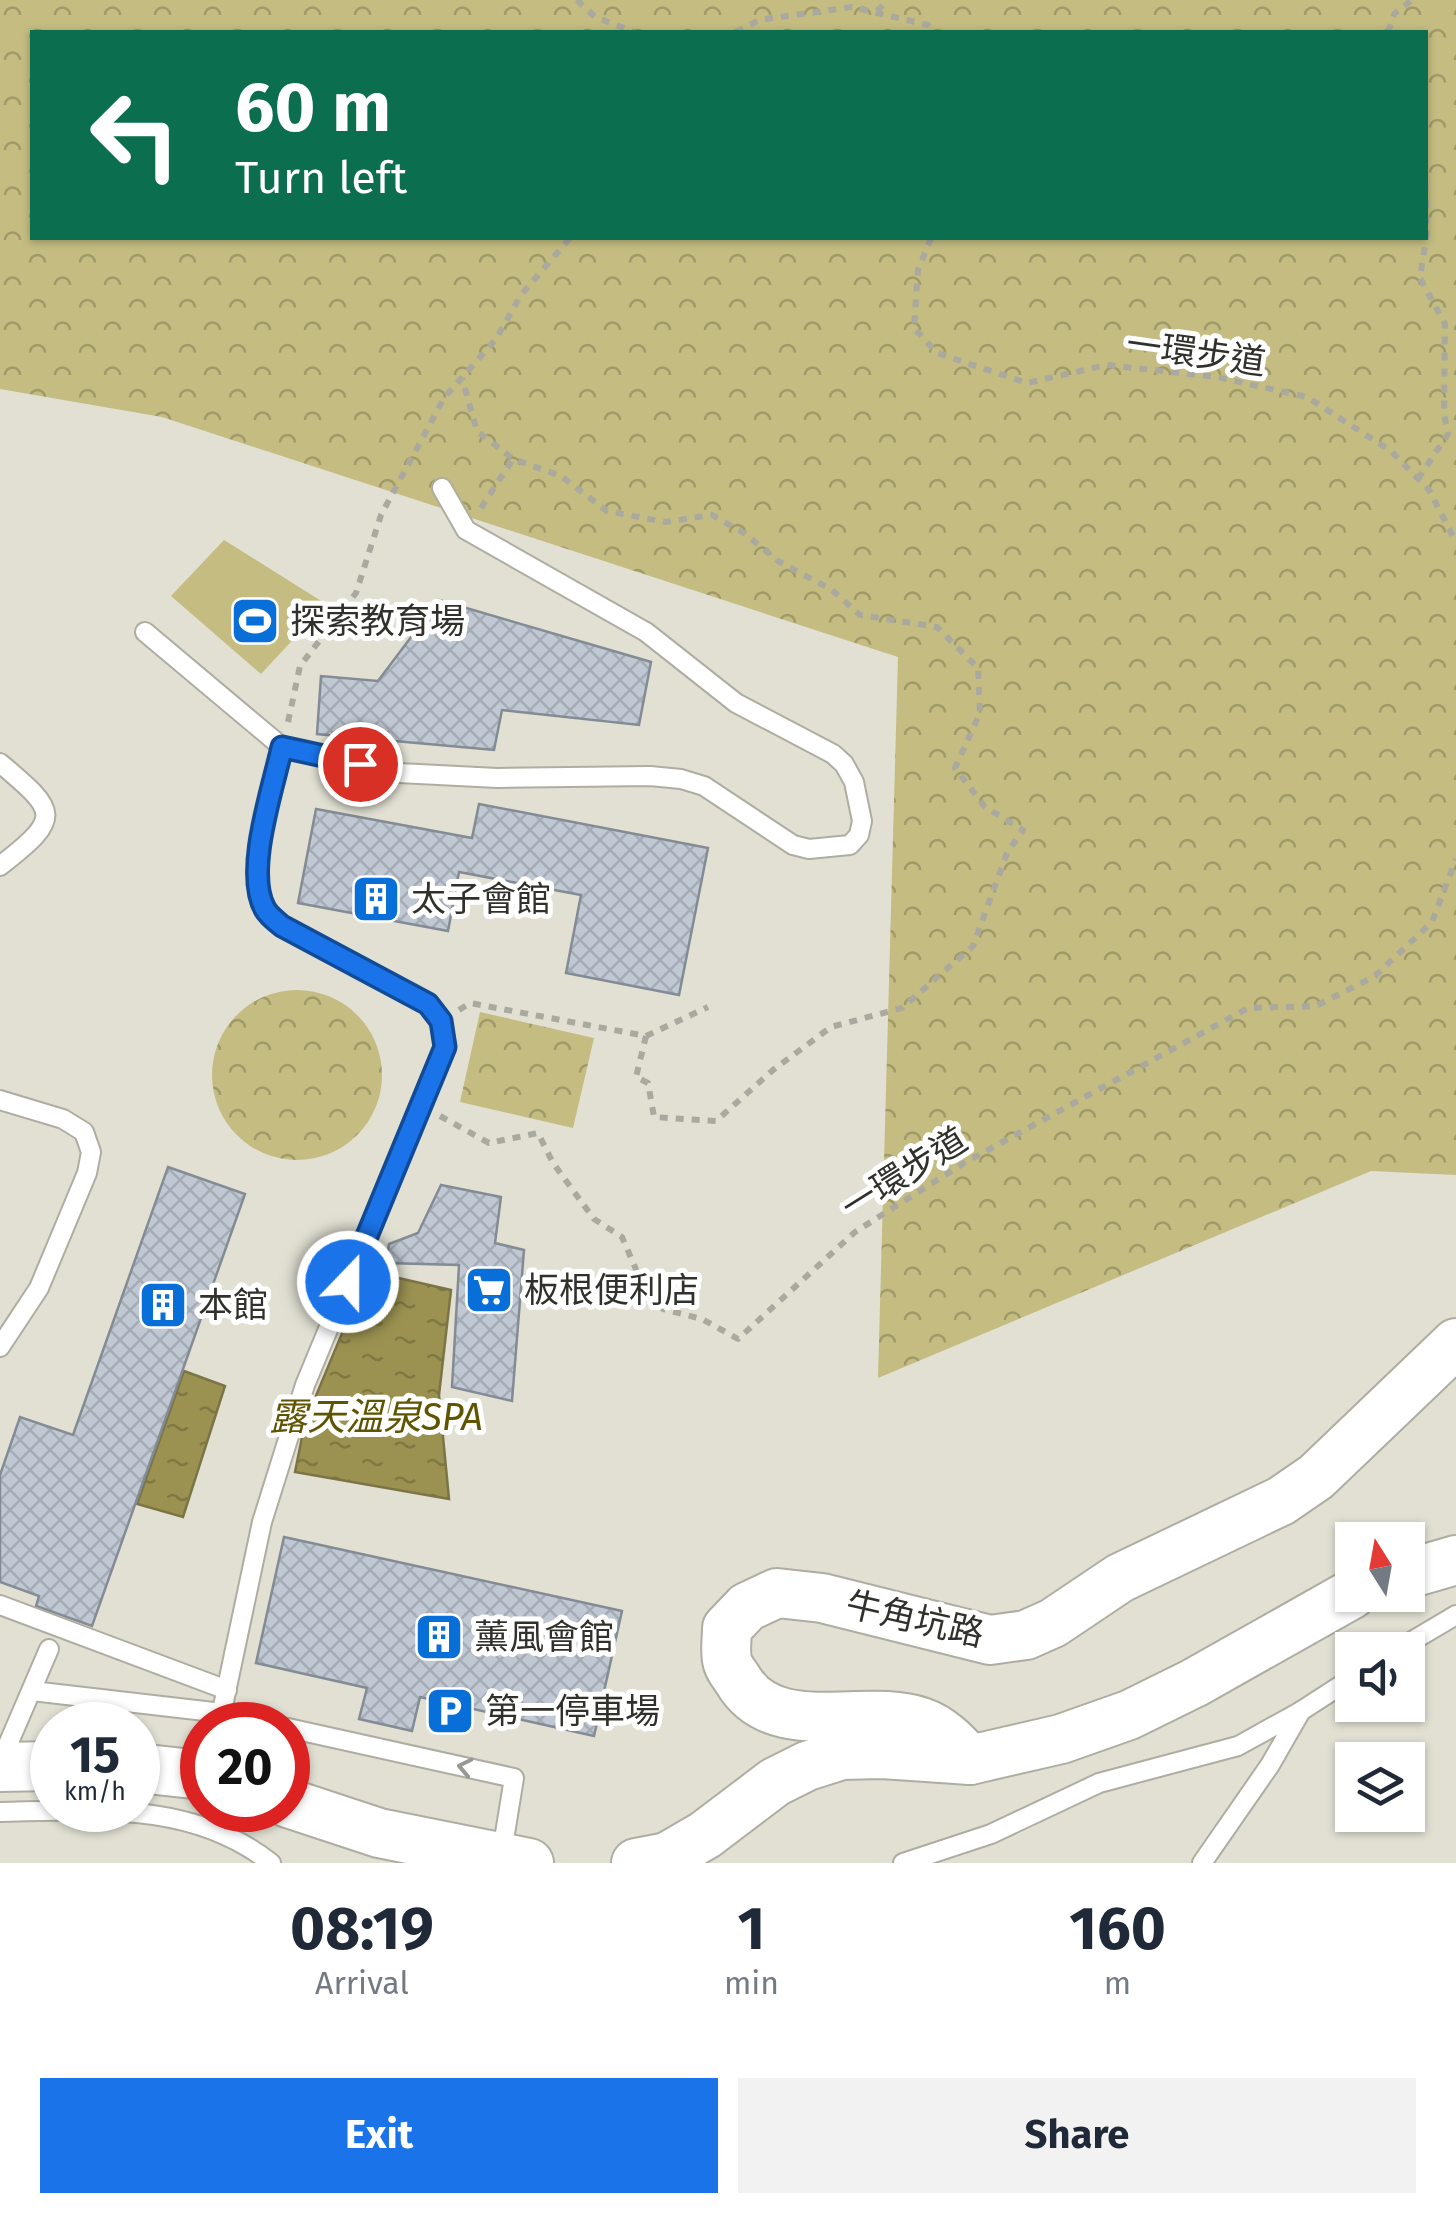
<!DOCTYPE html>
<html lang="en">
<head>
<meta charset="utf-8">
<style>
	:root { --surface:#fff; --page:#f2f2f3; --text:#1f2937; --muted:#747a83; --accent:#1a73e8 }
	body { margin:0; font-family:"Fira Sans","Noto Sans TC",sans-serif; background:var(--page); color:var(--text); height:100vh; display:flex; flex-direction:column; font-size:38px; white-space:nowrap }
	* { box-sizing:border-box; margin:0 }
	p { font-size:32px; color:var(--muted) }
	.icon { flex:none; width:55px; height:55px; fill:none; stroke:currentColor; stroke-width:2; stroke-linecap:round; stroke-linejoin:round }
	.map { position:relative; height:1863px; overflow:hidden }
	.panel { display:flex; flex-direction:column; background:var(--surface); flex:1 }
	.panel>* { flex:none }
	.guide { position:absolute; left:30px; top:30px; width:1398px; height:210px; border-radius:0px; box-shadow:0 2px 8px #0004; background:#0b6e4f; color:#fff; overflow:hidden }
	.needle { width:65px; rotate:349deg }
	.tools { position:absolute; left:1335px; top:1522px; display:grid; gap:20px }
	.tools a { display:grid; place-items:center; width:90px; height:90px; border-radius:0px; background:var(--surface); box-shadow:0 2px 8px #0004; font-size:50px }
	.speed { position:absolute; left:30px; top:1702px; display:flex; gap:20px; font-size:50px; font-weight:700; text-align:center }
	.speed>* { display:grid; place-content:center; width:130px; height:130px; border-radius:50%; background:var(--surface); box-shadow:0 2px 8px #0004; line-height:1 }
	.speed small { font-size:25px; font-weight:400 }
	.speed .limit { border:15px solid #d22; background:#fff; color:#111 }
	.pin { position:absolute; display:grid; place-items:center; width:85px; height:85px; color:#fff; margin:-42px; border:5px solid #fff; border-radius:50%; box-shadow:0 2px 10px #0007 }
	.me { position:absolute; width:110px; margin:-55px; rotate:22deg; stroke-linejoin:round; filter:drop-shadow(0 0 8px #0008) }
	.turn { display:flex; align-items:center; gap:35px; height:210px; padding:0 40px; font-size:45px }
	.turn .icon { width:130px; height:130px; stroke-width:2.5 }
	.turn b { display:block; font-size:70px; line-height:85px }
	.eta { display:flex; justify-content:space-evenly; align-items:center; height:170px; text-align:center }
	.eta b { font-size:60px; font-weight:700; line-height:70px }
	.button { display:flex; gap:20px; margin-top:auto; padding:20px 40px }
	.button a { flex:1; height:115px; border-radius:0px; background:var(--accent); color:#fff; font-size:40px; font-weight:700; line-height:115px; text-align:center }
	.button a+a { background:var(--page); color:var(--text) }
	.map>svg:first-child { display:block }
	.forest { fill:url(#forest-crowns); fill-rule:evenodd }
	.pitch { fill:#c4bc80 }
	.water { fill:url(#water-ripples); stroke:#7b7546; stroke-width:2.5 }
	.building { fill:url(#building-cross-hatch); stroke:#838b95; stroke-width:2.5 }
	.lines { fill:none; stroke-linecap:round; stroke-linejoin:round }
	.service-casing { stroke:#afada1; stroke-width:22 }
	.tertiary-casing { stroke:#afada1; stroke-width:52 }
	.path { stroke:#aaa99f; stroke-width:6; stroke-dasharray:8 8; stroke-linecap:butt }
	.service { stroke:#fff; stroke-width:18 }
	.tertiary { stroke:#fff; stroke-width:48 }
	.oneway { stroke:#989896 }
	.route-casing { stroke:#114b97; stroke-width:25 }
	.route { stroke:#1a73e8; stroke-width:18 }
	.labels { text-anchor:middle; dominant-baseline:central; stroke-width:10; stroke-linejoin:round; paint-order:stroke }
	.street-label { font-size:35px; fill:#31312c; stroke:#fff }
	.poi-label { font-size:35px; fill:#31312c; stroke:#fff; text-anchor:start }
	.water-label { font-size:38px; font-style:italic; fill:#5f5400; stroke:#fff }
</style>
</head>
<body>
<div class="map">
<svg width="1456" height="1863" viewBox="0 0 1456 1863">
	<defs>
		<pattern id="forest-crowns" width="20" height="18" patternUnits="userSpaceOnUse" patternTransform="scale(2.5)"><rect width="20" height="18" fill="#c4bc80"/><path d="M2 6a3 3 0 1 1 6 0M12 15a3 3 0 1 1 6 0" fill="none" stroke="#a09969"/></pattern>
		<pattern id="water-ripples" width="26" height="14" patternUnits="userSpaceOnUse" patternTransform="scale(2.5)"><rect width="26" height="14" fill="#9b9251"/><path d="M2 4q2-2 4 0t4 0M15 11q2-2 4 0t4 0" fill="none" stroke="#7f7843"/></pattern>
		<pattern id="building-cross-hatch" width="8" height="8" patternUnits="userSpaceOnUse" patternTransform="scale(2.5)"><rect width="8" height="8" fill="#c0c8d3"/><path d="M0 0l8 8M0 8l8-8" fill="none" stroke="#a5acb5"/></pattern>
	</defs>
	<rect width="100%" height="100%" fill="#e1e0d3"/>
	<!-- forest -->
	<g class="forest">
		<path d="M0,0H1456V1175L1371,1171L878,1378L898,657L162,417L0,389ZM32,32H1425V238H32Z"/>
		<circle cx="297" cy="1075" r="85"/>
		<path d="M480,1012L594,1038L573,1128L460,1102Z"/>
	</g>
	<!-- pitch -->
	<path class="pitch" d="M224,540L326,604L261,674L171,596Z"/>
	<!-- water -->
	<g class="water">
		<path d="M368,1271L451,1290L439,1395L449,1499L295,1472L305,1422Z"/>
		<path d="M184,1371L225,1386L183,1517L137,1504Z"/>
	</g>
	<!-- building -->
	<g class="building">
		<path d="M439,600L651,662L639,725L502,710L494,750L317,734L321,676L378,681Z"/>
		<path d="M479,804L708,848L679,995L566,973L581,895L459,872L448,931L298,903L316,809L472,838Z"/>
		<path d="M168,1167L245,1194L92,1626L36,1606L39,1596L0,1582V1475L20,1417L73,1435Z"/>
		<path d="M441,1185L501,1197L495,1243L524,1250L512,1401L452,1387L459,1265L386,1263L389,1244L418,1233Z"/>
		<path d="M284,1537L622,1611L594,1736L420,1697L412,1731L359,1719L367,1688L256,1663Z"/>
	</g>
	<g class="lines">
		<!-- service casing -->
		<g class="service-casing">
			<g id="service">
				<path d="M145,632L282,747L399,773L497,778L650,776L681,779L704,786L793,845L809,849L850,845L859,835L862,821L854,782L844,764L833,754L736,703L646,632L466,530L442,488"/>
				<path d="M0,763C58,812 63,817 0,866"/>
				<path d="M0,1100L63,1119L84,1132L91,1152L87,1173L39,1288L0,1347"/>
				<path d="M0,1605L227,1690"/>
				<path d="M1397,1650L1456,1615"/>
				<path d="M32,1691L222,1713L276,1725"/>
				<path d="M219,1725L262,1522L305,1385L445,1047L441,1021L428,1004L282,926C276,921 269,916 265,909C244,872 273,788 282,747"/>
				<path d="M288,1728L514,1778L501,1858"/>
				<path d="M0,1763L49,1649"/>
				<path d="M0,1812C94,1810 193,1801 271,1863"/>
				<path d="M903,1863L991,1834L1099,1783L1238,1746L1301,1711"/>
				<path d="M1202,1863L1270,1765L1301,1711L1352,1678"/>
			</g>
		</g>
		<!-- tertiary casing -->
		<g class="tertiary-casing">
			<g id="tertiary">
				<path d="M1408,1574L1456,1560"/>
				<path d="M970,1760C956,1745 942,1729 921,1722C865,1702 774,1742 738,1680C734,1674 728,1667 727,1660C725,1650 727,1638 727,1628L747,1607L777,1593L822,1598L990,1640L1026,1635L1053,1623L1120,1578L1281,1501L1316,1477L1456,1343"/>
				<path d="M0,1767L52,1766"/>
				<path d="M138,1768L202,1775"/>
				<path d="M288,1803L379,1833L529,1863"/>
				<path d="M636,1863L667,1857L705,1835L775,1782L807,1766L842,1755L882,1754L970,1760L1061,1739L1129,1715L1194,1683L1352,1594"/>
			</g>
		</g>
		<!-- path -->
		<g class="path">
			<path d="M577,0L595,17L635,32"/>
			<path d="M877,11L888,0"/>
			<path d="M736,32L759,20L852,7L928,25L934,32"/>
			<path d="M1388,32L1394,14L1412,0"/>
			<path d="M931,238L918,270L914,328L937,353L1027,383L1107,365L1217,377L1307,397L1391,451L1429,490L1456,542"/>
			<path d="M1418,479L1448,434L1444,414L1445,324L1420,278L1427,233L1425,179"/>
			<path d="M481,508L513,459"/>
			<path d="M288,722L300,666L356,593L381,515L444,398L496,339L521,295L570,238"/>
			<path d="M459,1010L470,1003L646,1036L636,1077L648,1083L654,1117L716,1121L773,1070L831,1027L902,1008L973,946L1007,853L1023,830L985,807L955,768L980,713L978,668L937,627L860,615L832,590L778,561L744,533L712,515L665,522L607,511L561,476L513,459L477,431L462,378"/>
			<path d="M646,1036L708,1007"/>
			<path d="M440,1116L489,1143L538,1133L553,1163L594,1219L622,1237L638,1274L663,1309L702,1319L738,1339L855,1232L964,1163L1248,1008L1316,1006L1375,976L1432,922L1456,859"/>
		</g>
		<!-- service -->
		<use href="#service" class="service"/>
		<!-- tertiary -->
		<use href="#tertiary" class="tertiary"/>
	</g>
	<!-- one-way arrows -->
	<defs><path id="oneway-chevron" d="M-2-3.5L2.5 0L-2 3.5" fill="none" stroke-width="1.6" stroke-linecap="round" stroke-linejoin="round" transform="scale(2.5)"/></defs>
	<use class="oneway" href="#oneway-chevron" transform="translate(465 1767) rotate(-168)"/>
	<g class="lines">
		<!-- route casing -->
		<g class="route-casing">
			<path id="route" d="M348,1282L445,1047L441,1021L428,1004L282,926C276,921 269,916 265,909C244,872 273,788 282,747L360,764"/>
		</g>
		<!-- route -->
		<use href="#route" class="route"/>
	</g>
	<!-- icons -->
	<defs>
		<g id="stadium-square" transform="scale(2.5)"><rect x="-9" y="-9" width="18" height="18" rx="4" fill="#076fd7" stroke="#fff"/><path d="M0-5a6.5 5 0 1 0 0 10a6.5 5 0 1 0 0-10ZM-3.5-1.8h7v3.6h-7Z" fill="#fff"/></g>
		<g id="building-square" transform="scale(2.5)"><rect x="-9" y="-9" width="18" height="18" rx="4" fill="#076fd7" stroke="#fff"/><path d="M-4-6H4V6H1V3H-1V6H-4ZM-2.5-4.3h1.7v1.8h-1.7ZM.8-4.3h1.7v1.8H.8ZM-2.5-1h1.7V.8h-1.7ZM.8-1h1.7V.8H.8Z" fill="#fff"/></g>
		<g id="supermarket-square" transform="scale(2.5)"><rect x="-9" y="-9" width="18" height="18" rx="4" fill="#076fd7" stroke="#fff"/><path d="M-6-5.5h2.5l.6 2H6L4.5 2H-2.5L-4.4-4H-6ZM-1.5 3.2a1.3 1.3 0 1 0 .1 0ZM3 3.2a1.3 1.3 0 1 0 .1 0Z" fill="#fff"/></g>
		<g id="parking-square" transform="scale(2.5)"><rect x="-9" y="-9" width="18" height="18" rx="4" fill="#076fd7" stroke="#fff"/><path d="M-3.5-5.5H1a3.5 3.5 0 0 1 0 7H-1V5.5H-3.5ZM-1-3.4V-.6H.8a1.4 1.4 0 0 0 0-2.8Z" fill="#fff"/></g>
	</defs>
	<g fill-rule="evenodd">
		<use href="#stadium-square" x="255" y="621"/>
		<use href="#building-square" x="376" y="899"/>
		<use href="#supermarket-square" x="489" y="1290"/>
		<use href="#building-square" x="163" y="1305"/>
		<use href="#building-square" x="439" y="1637"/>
		<use href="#parking-square" x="450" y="1711"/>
	</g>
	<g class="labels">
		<!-- street labels -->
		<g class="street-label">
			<text transform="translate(1196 353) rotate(8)">一環步道</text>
			<text transform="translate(904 1173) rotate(-32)">一環步道</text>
			<text transform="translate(915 1619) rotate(13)">牛角坑路</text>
		</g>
		<!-- poi labels -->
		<g class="poi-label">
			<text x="290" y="621">探索教育場</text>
			<text x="411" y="899">太子會館</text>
			<text x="524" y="1290">板根便利店</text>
			<text x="198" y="1305">本館</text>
			<text x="474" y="1637">薰風會館</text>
			<text x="485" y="1711">第一停車場</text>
		</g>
		<!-- water labels -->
		<g class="water-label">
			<text x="376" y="1417">露天溫泉SPA</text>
		</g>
	</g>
</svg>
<div class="tools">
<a><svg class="needle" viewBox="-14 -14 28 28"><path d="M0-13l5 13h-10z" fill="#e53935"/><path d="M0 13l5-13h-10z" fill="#747a83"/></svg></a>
<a><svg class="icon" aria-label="sound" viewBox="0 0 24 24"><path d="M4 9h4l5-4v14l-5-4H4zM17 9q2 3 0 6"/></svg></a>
<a><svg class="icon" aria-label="layers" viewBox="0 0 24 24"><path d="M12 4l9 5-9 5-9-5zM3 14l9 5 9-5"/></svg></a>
</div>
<div class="speed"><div>15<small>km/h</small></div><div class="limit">20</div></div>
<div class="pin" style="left:360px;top:764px;background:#d93025"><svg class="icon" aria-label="arrive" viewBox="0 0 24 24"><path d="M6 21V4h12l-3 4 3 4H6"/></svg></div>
<svg class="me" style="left:348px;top:1282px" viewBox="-20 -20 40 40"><circle r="17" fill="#1a73e8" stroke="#fff" stroke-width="3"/><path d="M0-11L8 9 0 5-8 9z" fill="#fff"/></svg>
<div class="guide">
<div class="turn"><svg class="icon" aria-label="left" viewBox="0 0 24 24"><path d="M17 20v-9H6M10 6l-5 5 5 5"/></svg><div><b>60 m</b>Turn left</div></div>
</div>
</div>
<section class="panel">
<div class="eta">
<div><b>08:19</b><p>Arrival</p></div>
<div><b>1</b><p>min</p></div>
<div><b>160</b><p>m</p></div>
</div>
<div class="button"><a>Exit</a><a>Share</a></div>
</section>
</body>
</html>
